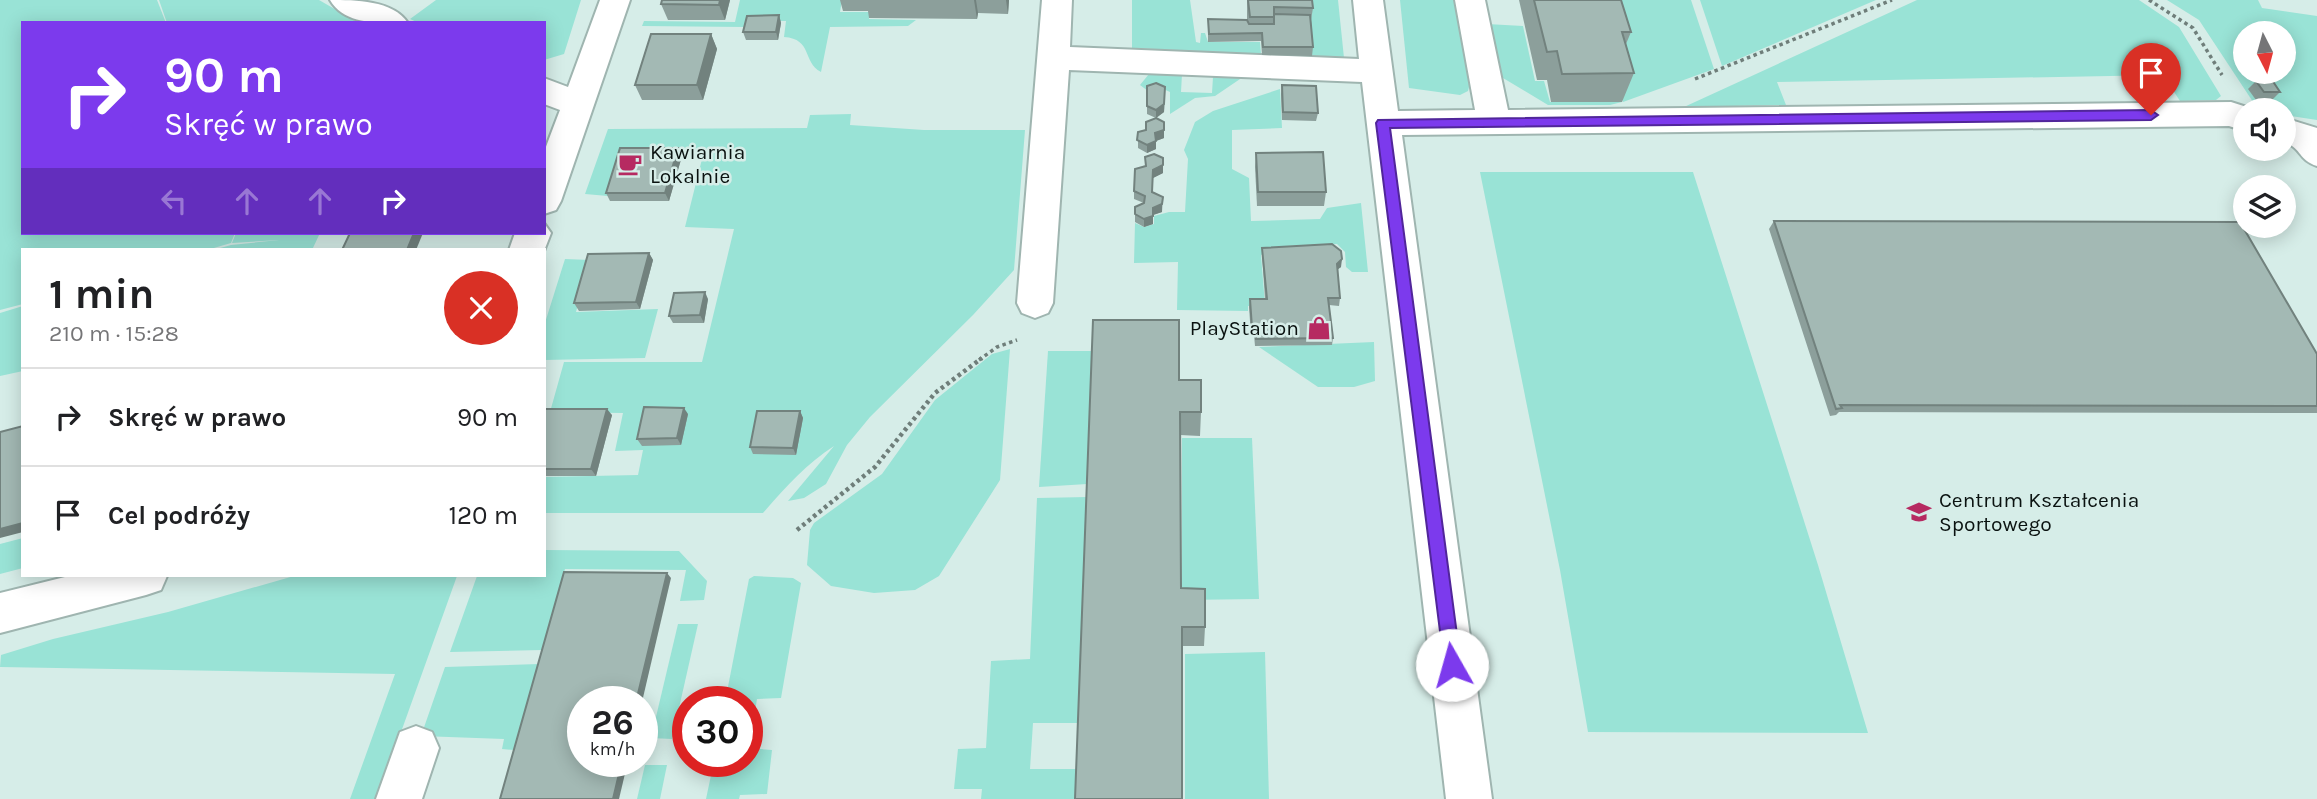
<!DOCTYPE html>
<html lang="pl">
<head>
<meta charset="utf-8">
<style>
	:root { --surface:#fff; --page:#f2f2f2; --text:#202124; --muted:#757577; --line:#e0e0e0 }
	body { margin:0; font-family:Karla,sans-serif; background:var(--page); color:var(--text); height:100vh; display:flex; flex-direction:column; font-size:26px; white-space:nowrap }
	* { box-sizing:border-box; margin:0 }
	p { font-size:23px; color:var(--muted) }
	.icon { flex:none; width:38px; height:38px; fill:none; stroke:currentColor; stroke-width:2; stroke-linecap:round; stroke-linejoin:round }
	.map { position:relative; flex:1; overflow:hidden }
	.drawer { position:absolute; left:21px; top:248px; width:525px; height:329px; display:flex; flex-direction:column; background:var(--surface); border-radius:0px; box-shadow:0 4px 18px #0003 }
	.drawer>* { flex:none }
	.guide { position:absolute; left:21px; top:21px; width:525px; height:214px; border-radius:0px; box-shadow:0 4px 18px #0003; background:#7c3aed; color:#fff; overflow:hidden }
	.needle { width:46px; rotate:174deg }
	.buttons { position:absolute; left:2233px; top:21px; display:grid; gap:14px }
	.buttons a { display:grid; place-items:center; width:63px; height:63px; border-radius:50%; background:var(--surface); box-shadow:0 4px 18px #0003; font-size:35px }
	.speed { position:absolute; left:567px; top:686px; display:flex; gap:14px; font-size:35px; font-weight:700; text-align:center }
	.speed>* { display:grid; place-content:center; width:91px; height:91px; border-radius:50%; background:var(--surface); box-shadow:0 4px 18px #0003; line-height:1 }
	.speed small { font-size:18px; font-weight:400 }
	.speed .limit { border:10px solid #d22; background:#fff; color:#111 }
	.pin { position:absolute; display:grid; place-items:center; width:60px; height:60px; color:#fff; margin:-72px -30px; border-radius:50% 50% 50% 0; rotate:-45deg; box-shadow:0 0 7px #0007 }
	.pin .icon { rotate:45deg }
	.me { position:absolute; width:77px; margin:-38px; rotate:353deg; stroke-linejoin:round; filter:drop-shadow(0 0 5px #0008) }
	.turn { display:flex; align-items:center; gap:24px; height:147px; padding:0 28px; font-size:32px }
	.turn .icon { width:91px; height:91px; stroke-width:2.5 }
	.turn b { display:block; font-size:49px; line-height:60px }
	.lanes { display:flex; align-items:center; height:66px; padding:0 28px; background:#0003; justify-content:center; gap:35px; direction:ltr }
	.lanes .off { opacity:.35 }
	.round { display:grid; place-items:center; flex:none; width:74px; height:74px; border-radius:37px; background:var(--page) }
	.overview { display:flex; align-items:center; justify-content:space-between; height:119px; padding:0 28px }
	h1 { font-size:42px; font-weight:700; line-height:52px }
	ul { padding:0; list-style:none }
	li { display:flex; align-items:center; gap:21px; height:98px; padding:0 28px; border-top:2px solid var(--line) }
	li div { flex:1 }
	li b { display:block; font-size:26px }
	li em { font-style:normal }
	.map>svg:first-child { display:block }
	.green { fill:#99e3d6; fill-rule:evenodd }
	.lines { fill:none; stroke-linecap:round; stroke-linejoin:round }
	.minor-casing { stroke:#9fb5b0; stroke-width:4 }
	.path-far1 { stroke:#6f7e7a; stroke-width:3.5; stroke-dasharray:3.5 3.5; stroke-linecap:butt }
	.path { stroke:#6f7e7a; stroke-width:4.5; stroke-dasharray:3.5 3.5; stroke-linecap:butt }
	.minor { fill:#fff; fill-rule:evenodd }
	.wall { fill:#8c9f9b }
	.shaded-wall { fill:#72827e }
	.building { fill:#a3b9b4; stroke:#72827e; stroke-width:2 }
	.route { fill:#7c3aed; stroke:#51269a; stroke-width:2 }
	.labels { text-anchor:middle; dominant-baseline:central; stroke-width:5; stroke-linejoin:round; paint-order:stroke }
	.poi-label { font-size:21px; fill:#0a1210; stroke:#d6ede8; text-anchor:start }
</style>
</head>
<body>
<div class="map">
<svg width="2317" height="799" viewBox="0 0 2317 799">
	<rect width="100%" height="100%" fill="#d6ede8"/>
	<!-- green -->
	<g class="green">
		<path d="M0,0H157L166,23H23V233H235L231,243L207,250H23V304L0,310Z"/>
		<path d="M159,0H319L359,23H167Z"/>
		<path d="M436,0H581L564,54L544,60V23H419L410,19Z"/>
		<path d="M740,0H842L840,12H869V19L916,20L908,26L830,27L821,72C802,62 813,39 784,37L786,21H753L744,27L642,26L644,21L735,22Z"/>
		<path d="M1132,0H1190L1196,42L1200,43L1201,33H1205L1208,42H1260L1261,54L1132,48Z"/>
		<path d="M1310,0H1338L1344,58L1312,57Z"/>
		<path d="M1400,0H1455L1470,83L1468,91L1460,95L1409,88Z"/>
		<path d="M1595,0H1691L1714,69L1623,102Z"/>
		<path d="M1700,0H1876L1722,66Z"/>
		<path d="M1917,0H2139L2179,27L2221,96L2216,100L2180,101L2163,75L1777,82L1786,105L1684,107Z"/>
		<path d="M2167,0H2258L2262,8L2317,16V120L2284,115V110L2257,108L2199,20ZM2245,33H2284V72H2245Z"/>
		<path d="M1487,24L1523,26L1535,81H1544L1550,102H1622L1610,105H1548L1498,75Z"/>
		<path d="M1149,74H1182L1181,92L1212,93L1213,77H1243L1215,96L1195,98L1170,114V92L1159,87L1148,91L1140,85Z"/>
		<path d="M1280,89L1282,128L1232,130V169L1249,178L1251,221L1320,219L1327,208L1361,203L1368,272H1352L1346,267L1345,252L1337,244L1287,246L1261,255L1265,305L1248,306V311L1177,310L1178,262L1134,263L1135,223L1144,227L1154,224V216L1169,212H1185L1188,159L1184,150L1195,122L1213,111Z"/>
		<path d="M851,114L850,125L924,130H1025L1014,270L973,315L870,417L847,445L826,484L804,498L788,501L834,446C806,464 785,488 763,513H544V477L638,475L643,450L615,451L623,413L550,412L564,362H702L734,229L685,227L704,151L624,149L608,196L585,194L608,129L807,128L810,115Z"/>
		<path d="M1480,172H1693L1818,565L1868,733L1588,732L1560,570Z"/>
		<path d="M236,233H320L312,250H213L231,245L279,240L232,243Z"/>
		<path d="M565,259L590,260L576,312L658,309L645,358L544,360V326Z"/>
		<path d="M23,306V371L0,376V313Z"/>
		<path d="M1374,342L1375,381L1354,387H1318L1259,347Z"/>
		<path d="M1010,349L1000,480L939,576L915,590L874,593L831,586L807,565L810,530L814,523L882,474L935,400L992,354Z"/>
		<path d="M1048,351H1093L1087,484L1039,487Z"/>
		<path d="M1182,438H1252L1259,599L1182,600Z"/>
		<path d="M1088,497L1079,723H1033L1030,769H1079L1078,799H981L982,789H954L958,749L986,748L991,661L1030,659L1037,498Z"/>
		<path d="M23,538V568L0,574V544Z"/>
		<path d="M544,550L679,551L707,581L704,600L680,601L686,570L565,569L542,650L450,652L477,576H544Z"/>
		<path d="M294,576H457L377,799H350L395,674L0,667L1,655L53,639L168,612Z"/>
		<path d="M754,576L793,578L801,583L781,698L757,699L749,748L772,750L767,794L740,795L739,799H706L714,761H747V702H725L749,579Z"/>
		<path d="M678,624H698L672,739L651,738Z"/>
		<path d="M1265,652L1269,799H1185V654Z"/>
		<path d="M539,664L514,750L502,749L504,739L421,736L445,667Z"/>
		<path d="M645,765H667L660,799H637Z"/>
	</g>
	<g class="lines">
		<!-- minor casing -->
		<g class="minor-casing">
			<g id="minor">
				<path d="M330,0C355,0 393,0 408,23C382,23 345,26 330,0Z"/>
				<path d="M600,0H630L561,201L556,210L544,214V152L560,110L544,104V78L568,87Z"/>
				<path d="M1042,0H1072L1070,47L1359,59L1353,0H1383L1398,111L1475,110L1455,0H1485L1508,110L2231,102L2256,110H2245V131L2229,126L1402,135L1492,799H1446L1362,82L1069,70L1053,303L1048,313L1035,318L1022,313L1017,303Z"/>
				<path d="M2284,118L2317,128V166C2298,160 2302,148 2284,142Z"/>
				<path d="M544,223L551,233L544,251L509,250L515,233H544Z"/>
				<path d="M69,576H167L161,590L146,595L0,633V593Z"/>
				<path d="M416,726L432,732L439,748L422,799H376L400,732Z"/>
			</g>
		</g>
		<!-- path-far1 -->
		<g class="path-far1">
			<path d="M2149,0L2193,28L2222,75"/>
			<path d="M1695,79L1892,0"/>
			<path d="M979,360L997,347L1017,340"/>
		</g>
		<!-- path -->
		<path class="path" d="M797,530L875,467L935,393L982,358"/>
		<!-- minor -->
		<use href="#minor" class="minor"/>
	</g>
	<!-- wall -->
	<g class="wall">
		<path d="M730,0L725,20H668L661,4Z"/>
		<path d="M840,0H1009L1008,14L978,13L977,19L869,18L868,11H843Z"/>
		<path d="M1247,0H1312L1313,8L1311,20L1313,47L1312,56L1262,55L1261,41L1208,42V19L1247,20Z"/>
		<path d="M1519,0H1621L1631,32L1626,44L1634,73L1622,102H1551L1547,80H1537Z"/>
		<path d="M779,15L781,23L778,40H746L743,32Z"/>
		<path d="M711,34L717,49L703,100H642L635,85Z"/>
		<path d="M2256,81L2280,92L2272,100H2256L2248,89Z"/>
		<path d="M1282,85L1318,113L1316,121L1282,120L1281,94Z"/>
		<path d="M1165,95L1164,112L1156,118L1164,122V138L1156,141V149L1147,153L1138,148V132L1146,130L1156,118L1147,114V106Z"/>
		<path d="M678,148L682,156L669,201H610L606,193Z"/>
		<path d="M1256,153L1326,192L1324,206H1257L1255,167Z"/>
		<path d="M1163,158V173L1153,178V192L1163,197L1162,212L1153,215V224L1144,227L1135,222V207L1144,203L1134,199V191L1145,166Z"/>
		<path d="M1774,221L2317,354V413L1839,412L1836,415L1830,416L1769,229Z"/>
		<path d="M1262,248L1341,267L1337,270L1340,298L1339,306L1329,305L1333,338L1332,345L1255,346L1254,335L1251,336L1249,307L1250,299H1265L1262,255Z"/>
		<path d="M649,253L653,260L640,309L579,311L574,303Z"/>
		<path d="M708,299L704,323H673L669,316Z"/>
		<path d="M1093,320H1179V380H1201V412L1200,436L1180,435L1181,588L1205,589V627L1204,646H1182V799H1075Z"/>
		<path d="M544,409L612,415L596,476H544Z"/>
		<path d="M800,411L803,418L796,455L753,454L750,447Z"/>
		<path d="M688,414L681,445L642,446L637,439Z"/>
	</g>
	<!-- shaded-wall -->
	<g class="shaded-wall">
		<path d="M720,0H730L725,20L719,5Z"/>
		<path d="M974,0H976L978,13L977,19Z"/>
		<path d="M1006,0H1009L1008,14Z"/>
		<path d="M779,15L781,23L778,40L776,32Z"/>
		<path d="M711,34L717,49L703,100L697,85Z"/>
		<path d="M1165,87L1164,112L1156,118V110Z"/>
		<path d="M1164,130V138L1156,141V149L1147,153V145L1155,133Z"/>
		<path d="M678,148L682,156L669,201L665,193Z"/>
		<path d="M1163,158V173L1153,178V170Z"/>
		<path d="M1162,204V212L1153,215V208Z"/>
		<path d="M1153,216V224L1144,227V219Z"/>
		<path d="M414,233H423L416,250H407Z"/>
		<path d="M649,253L653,260L640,309L636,302Z"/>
		<path d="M1342,259L1341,267L1335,271L1337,264Z"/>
		<path d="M705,292L708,299L704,323L700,315Z"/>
		<path d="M684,408L688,414L681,445L677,438Z"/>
		<path d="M607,409L612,415L596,476L591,469Z"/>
		<path d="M800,411L803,418L796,455L793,448Z"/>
		<path d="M23,523V532L0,538V529Z"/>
		<path d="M667,573L671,578L642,702H636Z"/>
		<path d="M622,761H628L619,799H613Z"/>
	</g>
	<!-- building -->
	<g class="building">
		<path d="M662,0H720L719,5L661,4Z"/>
		<path d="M1248,0H1312L1313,8L1274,7V17H1250Z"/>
		<path d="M1534,0H1621L1631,32H1622L1634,73L1562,74L1557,51L1547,52Z"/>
		<path d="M1274,14L1310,15L1313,47H1263L1262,33L1209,34L1208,19L1247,20L1249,24H1274Z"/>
		<path d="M779,15L776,32H743L747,16Z"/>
		<path d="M651,34H711L697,85H635Z"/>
		<path d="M2272,80L2280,92H2264L2256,81Z"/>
		<path d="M1156,83L1165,87L1164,104L1156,110L1147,106V86Z"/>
		<path d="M1282,85L1316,86L1318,113L1283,112Z"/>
		<path d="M1156,118L1164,122V130L1155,133L1156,141L1147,145L1137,140L1138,132L1146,130V122Z"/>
		<path d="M620,148H678L665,193H606Z"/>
		<path d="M1323,152L1326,192H1258L1256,153Z"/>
		<path d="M1154,154L1163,158V165L1153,170L1152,192L1163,197L1162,204L1153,208V216L1144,219L1135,214V207L1144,203L1145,196L1134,191L1135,169L1146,166L1145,157Z"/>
		<path d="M1774,221L2240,222L2317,354V406L1840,405L1842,408L1836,409Z"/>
		<path d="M350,233H414L407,250H342Z"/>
		<path d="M1332,244L1341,251L1342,259L1337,264L1340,298H1328L1333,338L1256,339L1255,328H1252L1250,299H1267L1262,248Z"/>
		<path d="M649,253L636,302L574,303L588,254Z"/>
		<path d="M705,292L700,315L669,316L674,293Z"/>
		<path d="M1093,320H1179V380H1201V412H1180L1181,588L1205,589V627H1182V799H1075Z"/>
		<path d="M644,407L684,408L677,438L637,439Z"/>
		<path d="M544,409H607L591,469H544Z"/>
		<path d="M757,411H800L793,448L750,447Z"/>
		<path d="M23,426V523L0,529V432Z"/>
		<path d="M564,572L667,573L636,702H583V761H622L613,799H500Z"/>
	</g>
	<!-- route -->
	<path class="route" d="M2151,110L2158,115L2151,120L1390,128L1461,665L1458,671L1452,674L1445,671L1376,123L1378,120Z"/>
	<!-- icons -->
	<defs>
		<g id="cafe-bare" transform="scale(1.89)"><path d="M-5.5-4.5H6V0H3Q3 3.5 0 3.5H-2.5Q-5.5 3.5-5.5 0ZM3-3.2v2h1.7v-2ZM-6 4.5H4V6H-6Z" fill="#b62a61" stroke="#d6ede8" stroke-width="2.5" paint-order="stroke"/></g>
		<g id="shop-bare" transform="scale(1.89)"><path d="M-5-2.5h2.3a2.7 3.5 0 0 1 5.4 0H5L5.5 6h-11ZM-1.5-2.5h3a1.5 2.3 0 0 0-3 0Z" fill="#b62a61" stroke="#d6ede8" stroke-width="2.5" paint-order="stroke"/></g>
		<g id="school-bare" transform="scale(1.89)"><path d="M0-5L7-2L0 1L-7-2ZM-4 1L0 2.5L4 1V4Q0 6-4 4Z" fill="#b62a61" stroke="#d6ede8" stroke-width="2.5" paint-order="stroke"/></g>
	</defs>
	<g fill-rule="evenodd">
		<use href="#cafe-bare" x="630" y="164"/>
		<use href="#shop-bare" x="1319" y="328"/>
		<use href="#school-bare" x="1919" y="512"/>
	</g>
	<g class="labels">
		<!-- poi labels -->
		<g class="poi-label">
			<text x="650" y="152">Kawiarnia<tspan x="650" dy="24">Lokalnie</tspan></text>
			<text x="1299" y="328" text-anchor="end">PlayStation</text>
			<text x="1939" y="500">Centrum Kształcenia<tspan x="1939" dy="24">Sportowego</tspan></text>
		</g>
	</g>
</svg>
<div class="buttons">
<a><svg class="needle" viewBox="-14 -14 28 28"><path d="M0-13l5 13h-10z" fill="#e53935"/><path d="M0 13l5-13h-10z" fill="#757577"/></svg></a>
<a><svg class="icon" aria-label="sound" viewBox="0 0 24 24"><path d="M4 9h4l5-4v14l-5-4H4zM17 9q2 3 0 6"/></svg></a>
<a><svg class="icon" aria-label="layers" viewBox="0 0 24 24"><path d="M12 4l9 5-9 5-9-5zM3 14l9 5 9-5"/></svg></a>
</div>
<div class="speed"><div>26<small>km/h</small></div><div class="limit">30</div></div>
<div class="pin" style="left:2151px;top:115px;background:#d93025"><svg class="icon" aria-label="arrive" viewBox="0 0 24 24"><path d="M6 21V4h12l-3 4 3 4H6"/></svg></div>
<svg class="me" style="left:1452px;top:665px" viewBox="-20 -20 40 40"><circle r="19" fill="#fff"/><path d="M0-13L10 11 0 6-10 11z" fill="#7c3aed"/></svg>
<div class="guide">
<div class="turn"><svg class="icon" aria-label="right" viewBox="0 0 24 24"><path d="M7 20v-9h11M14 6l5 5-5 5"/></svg><div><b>90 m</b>Skręć w prawo</div></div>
<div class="lanes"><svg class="icon off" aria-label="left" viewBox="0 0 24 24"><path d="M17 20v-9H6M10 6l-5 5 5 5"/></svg><svg class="icon off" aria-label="ahead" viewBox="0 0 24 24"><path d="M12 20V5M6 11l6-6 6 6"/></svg><svg class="icon off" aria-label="ahead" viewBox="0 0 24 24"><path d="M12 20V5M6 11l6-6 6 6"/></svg><svg class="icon" aria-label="right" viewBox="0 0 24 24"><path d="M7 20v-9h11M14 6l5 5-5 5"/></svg></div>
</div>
<section class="drawer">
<div class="overview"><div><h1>1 min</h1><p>210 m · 15:28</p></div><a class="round" style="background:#d93025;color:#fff"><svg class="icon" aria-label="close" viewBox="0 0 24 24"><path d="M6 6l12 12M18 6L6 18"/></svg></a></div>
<ul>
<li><svg class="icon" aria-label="right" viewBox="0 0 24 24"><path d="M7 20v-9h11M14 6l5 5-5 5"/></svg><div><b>Skręć w prawo</b></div><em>90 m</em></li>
<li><svg class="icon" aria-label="arrive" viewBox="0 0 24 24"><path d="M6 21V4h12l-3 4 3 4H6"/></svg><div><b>Cel podróży</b></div><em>120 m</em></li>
</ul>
</section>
</div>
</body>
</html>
